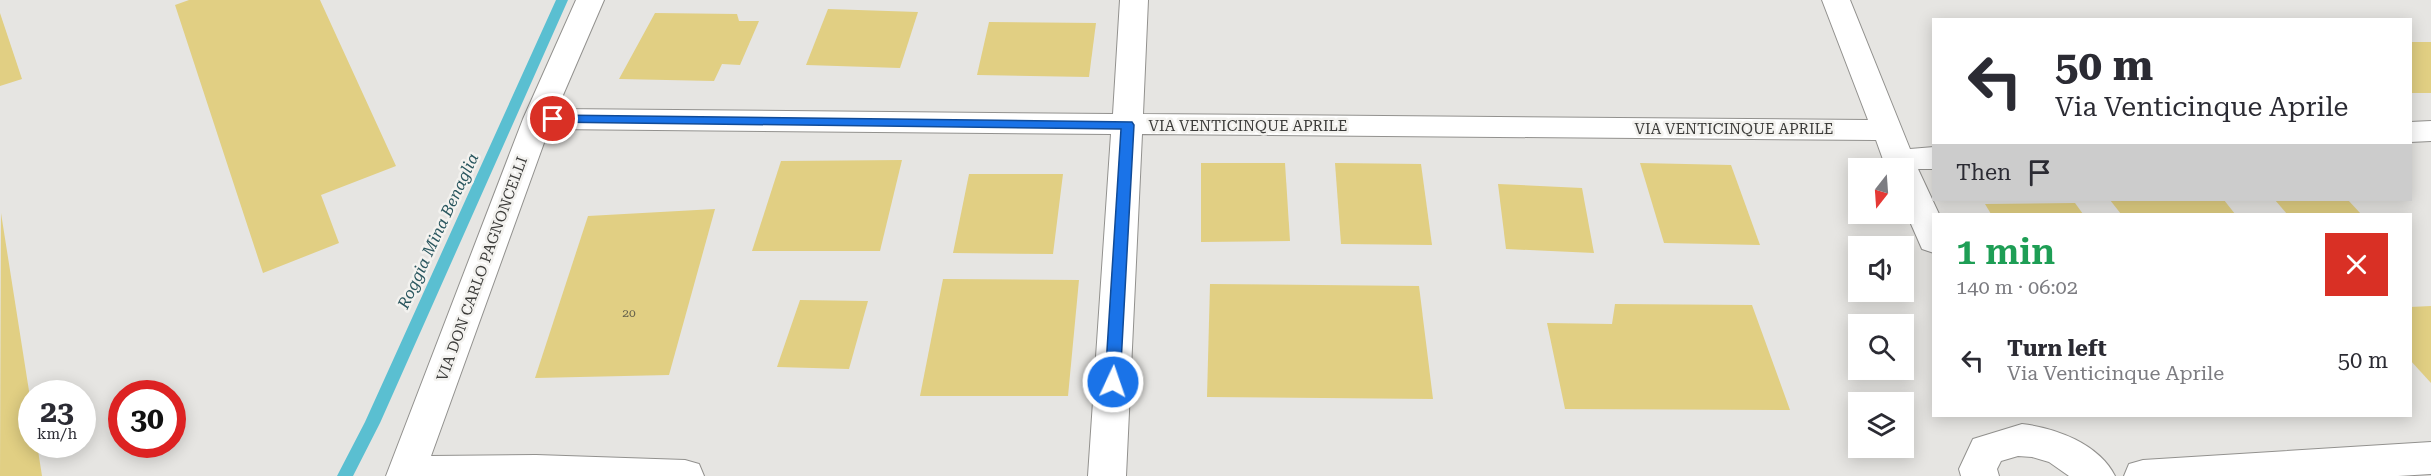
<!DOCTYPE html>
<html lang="en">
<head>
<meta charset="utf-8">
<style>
	:root { --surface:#fff; --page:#f7f7f7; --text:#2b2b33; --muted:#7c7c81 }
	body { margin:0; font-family:"Roboto Serif",serif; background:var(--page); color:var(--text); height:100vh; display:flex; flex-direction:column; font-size:22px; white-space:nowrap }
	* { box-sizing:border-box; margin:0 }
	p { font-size:20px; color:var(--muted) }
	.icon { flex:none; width:33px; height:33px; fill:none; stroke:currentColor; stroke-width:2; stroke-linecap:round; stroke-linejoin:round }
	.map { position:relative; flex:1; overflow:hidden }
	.drawer { position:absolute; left:1932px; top:213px; width:480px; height:204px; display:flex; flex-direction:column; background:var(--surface); border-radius:0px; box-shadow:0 3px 15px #0003 }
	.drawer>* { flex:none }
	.banner { position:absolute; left:1932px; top:18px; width:480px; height:183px; border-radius:0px; box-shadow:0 3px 15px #0003; background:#fff; color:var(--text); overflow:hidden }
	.needle { width:39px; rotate:197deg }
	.fabs { position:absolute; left:1848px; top:158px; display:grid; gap:12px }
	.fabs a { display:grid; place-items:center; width:66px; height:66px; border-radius:0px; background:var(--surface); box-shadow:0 3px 15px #0003; font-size:30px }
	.speed { position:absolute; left:18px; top:380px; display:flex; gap:12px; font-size:30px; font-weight:700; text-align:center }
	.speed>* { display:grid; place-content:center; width:78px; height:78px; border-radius:50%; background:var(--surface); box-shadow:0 3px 15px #0003; line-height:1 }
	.speed small { font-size:15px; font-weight:400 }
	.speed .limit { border:9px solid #d22; background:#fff; color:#111 }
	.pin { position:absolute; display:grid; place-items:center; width:51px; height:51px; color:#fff; margin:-26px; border:3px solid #fff; border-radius:50%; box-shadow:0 2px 6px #0007 }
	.me { position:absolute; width:66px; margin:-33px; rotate:3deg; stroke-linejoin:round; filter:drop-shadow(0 0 4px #0008) }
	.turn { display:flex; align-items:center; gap:21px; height:126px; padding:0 24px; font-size:27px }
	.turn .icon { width:78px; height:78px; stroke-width:2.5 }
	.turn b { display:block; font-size:42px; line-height:51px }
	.then { display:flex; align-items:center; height:57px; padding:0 24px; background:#0003; gap:12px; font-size:22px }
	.round { display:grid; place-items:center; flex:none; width:63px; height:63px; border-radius:0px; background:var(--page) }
	.overview { display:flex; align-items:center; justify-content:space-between; height:102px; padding:0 24px }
	h1 { font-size:36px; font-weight:600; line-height:45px; color:#1e9e55 }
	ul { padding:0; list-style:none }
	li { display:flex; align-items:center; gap:18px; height:90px; padding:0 24px }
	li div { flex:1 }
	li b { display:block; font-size:22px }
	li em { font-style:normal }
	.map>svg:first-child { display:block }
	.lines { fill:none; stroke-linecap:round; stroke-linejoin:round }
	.stream { fill:#5abfd1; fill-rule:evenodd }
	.building { fill:#e1cf83 }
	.street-casing { stroke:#92918e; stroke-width:2 }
	.street { fill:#fff; fill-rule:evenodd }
	.route { fill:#1a73e8; stroke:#114b97; stroke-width:1.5 }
	.labels { text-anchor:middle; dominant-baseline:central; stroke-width:5; stroke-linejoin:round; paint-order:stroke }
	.number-label { font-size:12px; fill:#65614c }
	.street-label { font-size:15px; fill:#3c3c3a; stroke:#f3f2ef }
	.water-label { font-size:16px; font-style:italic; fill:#29565e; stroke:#f3f2ef }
</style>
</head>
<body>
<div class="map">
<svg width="2431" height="476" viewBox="0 0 2431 476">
	<rect width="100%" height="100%" fill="#e6e5e2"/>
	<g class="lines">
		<!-- stream -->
		<path class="stream" d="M556,0H568L380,423L353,476H337L365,422Z"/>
	</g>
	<!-- building -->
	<g class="building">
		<path d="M189,0H320L396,166L321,195L339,243L263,273L175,5Z"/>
		<path d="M828,9L918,12L900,68L806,65Z"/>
		<path d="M0,13L22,79L0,86Z"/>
		<path d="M655,13L737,14L739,21H759L740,65L722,64L714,81L619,79Z"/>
		<path d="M989,22L1096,23L1089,77L977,75Z"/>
		<rect x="2410" y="42" width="21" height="51"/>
		<path d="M902,160L880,251H752L781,161Z"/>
		<path d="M1201,163H1285L1290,241L1201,242Z"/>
		<path d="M1335,163L1421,164L1432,245L1341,244Z"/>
		<path d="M1640,163L1731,165L1760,245L1664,243Z"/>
		<path d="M969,174H1063L1053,254L953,253Z"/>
		<path d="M1498,184L1582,188L1594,253L1506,249Z"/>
		<path d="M2110,200H2224L2235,214H2121Z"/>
		<path d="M2275,200H2348L2361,214H2287Z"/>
		<path d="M2075,203L2083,214H1991L1985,204Z"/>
		<path d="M715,209L669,375L535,378L588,216Z"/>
		<path d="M1,213L32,410V444H37L42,476H0Z"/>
		<path d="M943,279L1079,280L1068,396H920Z"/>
		<path d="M1210,284L1419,286L1433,399L1207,397Z"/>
		<path d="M800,300L868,301L849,369L777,367Z"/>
		<path d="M1615,304L1752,305L1790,410L1565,409L1547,323L1612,324Z"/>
		<path d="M2431,306V383L2410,360V307Z"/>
	</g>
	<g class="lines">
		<!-- street casing -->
		<g class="street-casing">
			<g id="street">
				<path d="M576,0H604L557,109L1113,114L1120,0H1148L1143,114L1868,120L1822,0H1850L1910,149L1934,147V169H1918L1939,214H1934V253L1922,249L1904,208V168H1886L1876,140L1142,134L1126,476H1088L1111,134L549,129L431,456L536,455L685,460L699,464L704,476H386L523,119Z"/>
				<path d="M2431,121V141L2410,142V122Z"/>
				<path d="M2022,424C2056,428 2099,444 2115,476H2069L2049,462L2032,457L2018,456L2001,461L1997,469L1999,476H1961L1959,469L1973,439Z"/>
				<path d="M2431,442V474L2398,476H2124L2129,464L2143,460Z"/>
			</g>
		</g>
		<!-- street -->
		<use href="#street" class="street"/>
	</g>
	<!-- route -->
	<path class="route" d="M553,115L1132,122L1134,125L1120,382L1118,387H1107L1105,382L1121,129L548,122L546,119Z"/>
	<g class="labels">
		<!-- number labels -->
		<g class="number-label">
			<text x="629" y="313">20</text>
		</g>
		<!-- street labels -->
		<g class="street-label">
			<text x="1248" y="126">VIA VENTICINQUE APRILE</text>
			<text x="1734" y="129">VIA VENTICINQUE APRILE</text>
			<text transform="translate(482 269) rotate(-70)">VIA DON CARLO PAGNONCELLI</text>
		</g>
		<!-- water labels -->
		<g class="water-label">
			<text transform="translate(438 231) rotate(-65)">Roggia Mina Benaglia</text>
		</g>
	</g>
</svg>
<div class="fabs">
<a><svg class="needle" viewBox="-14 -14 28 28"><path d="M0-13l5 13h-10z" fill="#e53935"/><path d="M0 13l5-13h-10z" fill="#7c7c81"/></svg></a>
<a><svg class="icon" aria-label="sound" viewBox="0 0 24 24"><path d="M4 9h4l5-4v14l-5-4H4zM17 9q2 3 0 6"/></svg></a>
<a><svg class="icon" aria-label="search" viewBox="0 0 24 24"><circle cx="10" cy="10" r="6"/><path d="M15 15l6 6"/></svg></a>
<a><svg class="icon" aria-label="layers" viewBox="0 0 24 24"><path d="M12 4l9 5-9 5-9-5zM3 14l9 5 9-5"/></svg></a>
</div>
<div class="speed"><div>23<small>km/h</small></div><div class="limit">30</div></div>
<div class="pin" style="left:553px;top:119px;background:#d93025"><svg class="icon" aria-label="arrive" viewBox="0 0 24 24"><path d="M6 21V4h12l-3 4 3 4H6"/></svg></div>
<svg class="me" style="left:1113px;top:382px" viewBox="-20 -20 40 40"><circle r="17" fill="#1a73e8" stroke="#fff" stroke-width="3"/><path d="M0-11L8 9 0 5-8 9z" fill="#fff"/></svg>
<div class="banner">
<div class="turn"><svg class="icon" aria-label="left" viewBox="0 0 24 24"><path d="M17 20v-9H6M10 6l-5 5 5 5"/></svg><div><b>50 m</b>Via Venticinque Aprile</div></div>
<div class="then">Then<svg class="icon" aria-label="arrive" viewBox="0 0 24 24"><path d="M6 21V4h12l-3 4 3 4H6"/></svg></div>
</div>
<section class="drawer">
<div class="overview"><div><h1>1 min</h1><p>140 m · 06:02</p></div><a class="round" style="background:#d93025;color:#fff"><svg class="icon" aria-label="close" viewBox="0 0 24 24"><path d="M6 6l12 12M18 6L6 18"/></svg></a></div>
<ul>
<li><svg class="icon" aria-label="left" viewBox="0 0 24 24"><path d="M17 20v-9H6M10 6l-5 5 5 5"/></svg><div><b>Turn left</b><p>Via Venticinque Aprile</p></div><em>50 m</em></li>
</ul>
</section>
</div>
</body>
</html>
